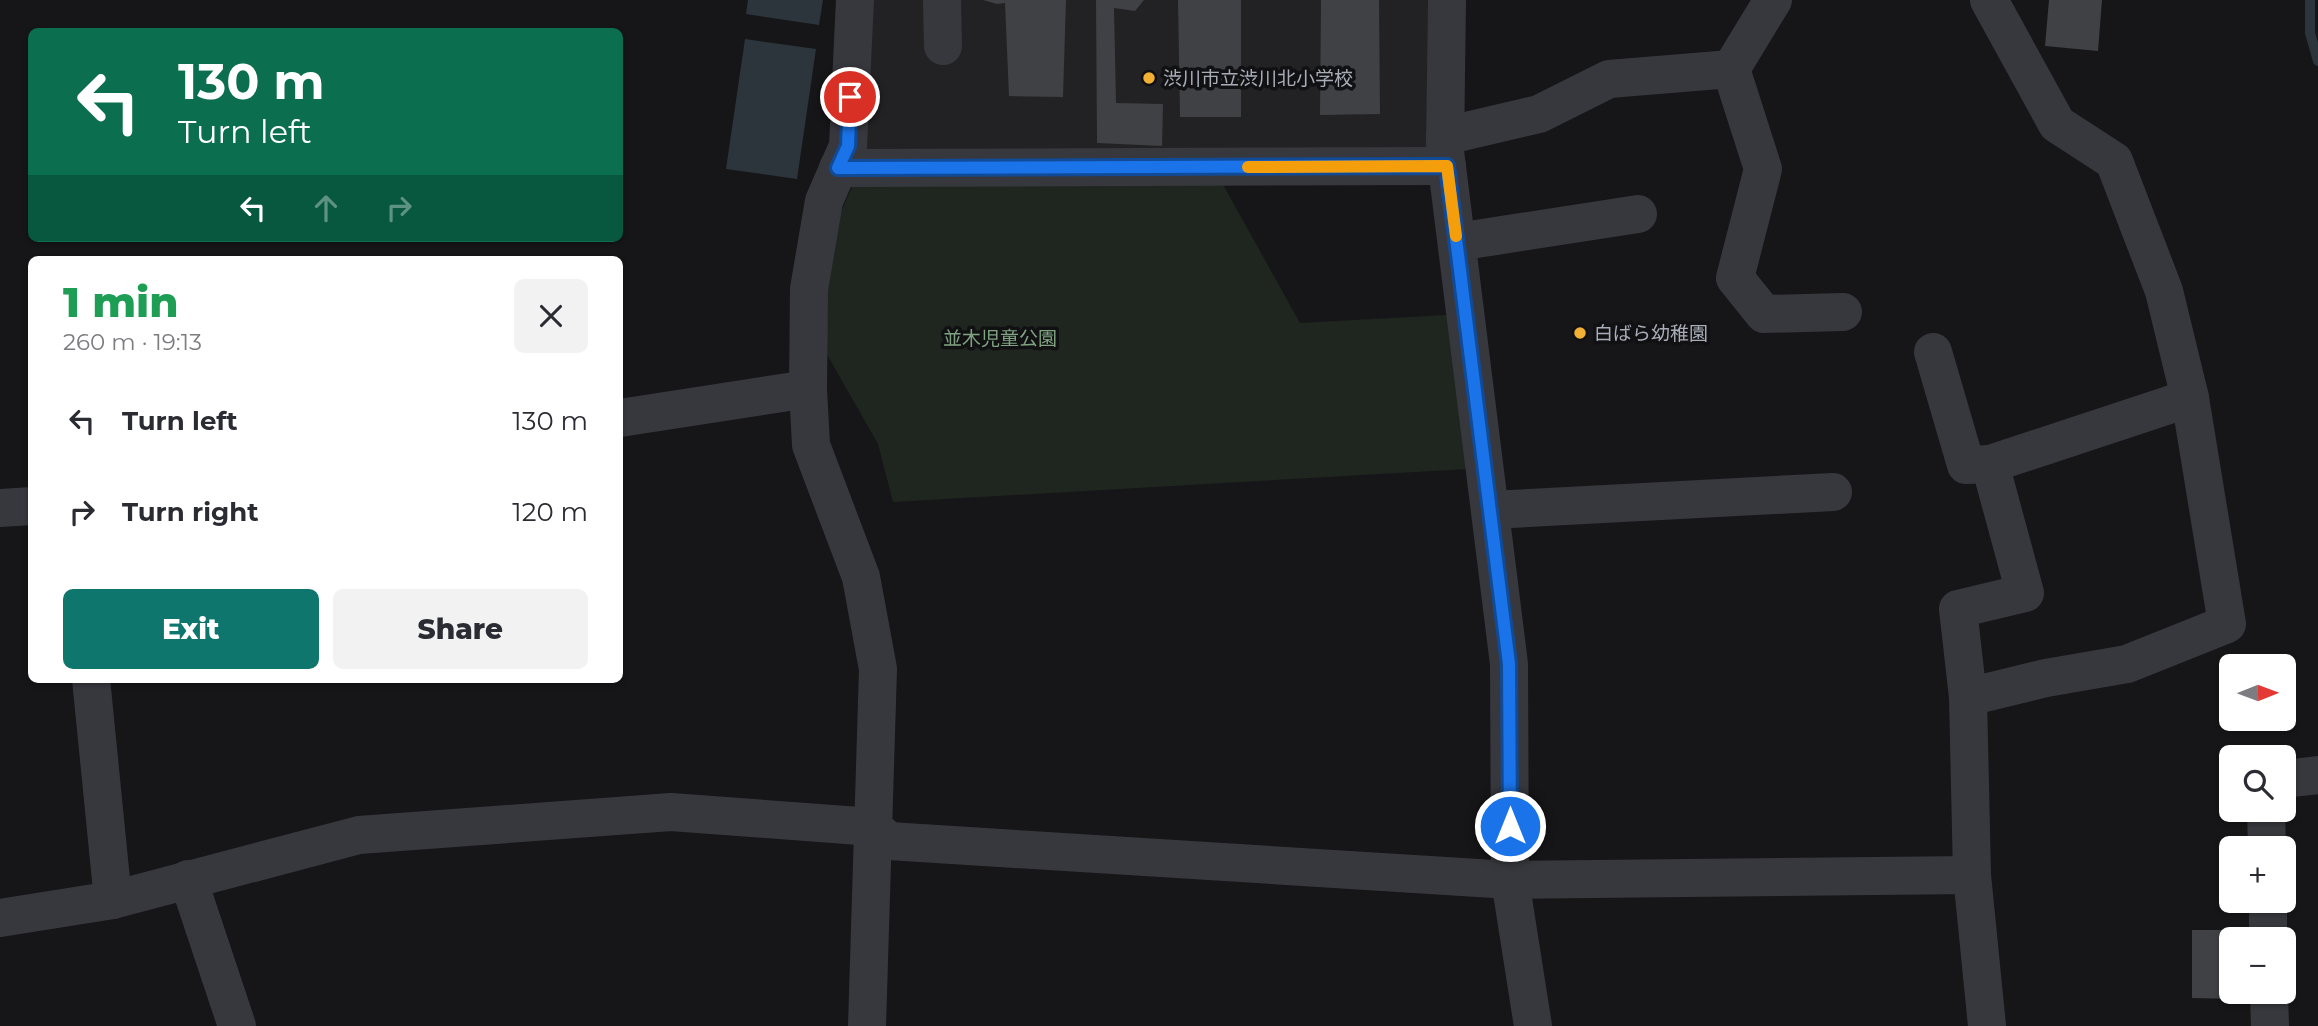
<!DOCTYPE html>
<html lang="en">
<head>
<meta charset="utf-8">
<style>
	:root { --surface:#fff; --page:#f2f2f3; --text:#2b2b33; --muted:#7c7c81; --accent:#0f766e }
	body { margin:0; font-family:Montserrat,"Noto Sans JP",sans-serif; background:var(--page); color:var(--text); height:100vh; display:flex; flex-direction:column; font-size:26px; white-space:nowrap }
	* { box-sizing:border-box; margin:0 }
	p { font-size:23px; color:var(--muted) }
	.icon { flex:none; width:38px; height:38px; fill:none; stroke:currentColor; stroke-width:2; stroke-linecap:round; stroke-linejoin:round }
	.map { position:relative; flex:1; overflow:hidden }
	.details { position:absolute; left:28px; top:256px; width:595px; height:427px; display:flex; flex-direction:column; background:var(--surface); border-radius:10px; box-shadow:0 2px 5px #0004 }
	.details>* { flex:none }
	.guide { position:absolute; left:28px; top:28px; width:595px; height:214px; border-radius:10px; box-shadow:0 2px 5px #0004; background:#0b6e4f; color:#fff; overflow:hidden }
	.needle { width:46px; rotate:89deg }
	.tools { position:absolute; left:2219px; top:654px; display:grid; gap:14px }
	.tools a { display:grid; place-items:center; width:77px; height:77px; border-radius:10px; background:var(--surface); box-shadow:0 2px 5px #0004; font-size:35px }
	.pin { position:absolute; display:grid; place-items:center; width:60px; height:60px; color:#fff; margin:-30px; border:4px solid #fff; border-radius:50%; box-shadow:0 2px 7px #0007 }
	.me { position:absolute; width:77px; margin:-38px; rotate:0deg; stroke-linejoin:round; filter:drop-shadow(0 0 5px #0008) }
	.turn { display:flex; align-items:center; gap:24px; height:147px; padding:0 35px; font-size:32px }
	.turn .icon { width:91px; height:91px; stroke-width:2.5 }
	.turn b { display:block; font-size:49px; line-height:60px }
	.lanes { display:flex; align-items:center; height:66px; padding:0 35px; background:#0003; justify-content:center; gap:35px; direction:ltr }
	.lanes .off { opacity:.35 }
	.round { display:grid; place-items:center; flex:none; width:74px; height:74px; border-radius:10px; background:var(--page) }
	.headline { display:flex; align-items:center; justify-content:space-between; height:119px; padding:0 35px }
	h1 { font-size:42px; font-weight:800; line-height:52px; color:#1e9e55 }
	.cta { display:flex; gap:14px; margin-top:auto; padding:14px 35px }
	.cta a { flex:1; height:80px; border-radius:10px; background:var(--accent); color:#fff; font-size:28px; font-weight:800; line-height:80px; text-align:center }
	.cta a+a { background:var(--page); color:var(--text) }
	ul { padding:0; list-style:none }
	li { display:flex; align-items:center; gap:21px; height:91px; padding:0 35px }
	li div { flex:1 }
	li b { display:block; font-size:26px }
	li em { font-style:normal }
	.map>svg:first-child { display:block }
	.built { fill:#222225 }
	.green { fill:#1e261f }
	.water { fill:#2c353c }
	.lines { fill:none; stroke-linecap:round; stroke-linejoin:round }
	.stream { stroke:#2c353c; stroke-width:10 }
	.building { fill:#404145 }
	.minor { stroke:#37383d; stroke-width:38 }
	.route-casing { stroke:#114b97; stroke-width:18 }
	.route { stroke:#1a73e8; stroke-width:12 }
	.slow { stroke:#f59e0b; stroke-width:12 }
	.poi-dot { fill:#f2b134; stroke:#111113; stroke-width:2.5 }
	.labels { text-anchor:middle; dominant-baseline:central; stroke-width:7; stroke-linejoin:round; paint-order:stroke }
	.poi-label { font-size:19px; fill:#a8adb8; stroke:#111113; text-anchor:start }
	.park-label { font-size:19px; fill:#7fa381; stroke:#111113 }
</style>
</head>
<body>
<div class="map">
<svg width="2318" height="1026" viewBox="0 0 2318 1026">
	<rect width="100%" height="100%" fill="#161618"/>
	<!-- built -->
	<path class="built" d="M868,0H1435L1433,157L858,161Z"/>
	<!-- green -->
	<path class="green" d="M855,180L1221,181L1300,323L1447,315L1468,469L893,502L878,444L821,344L828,273L838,219Z"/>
	<!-- water -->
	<g class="water">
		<path d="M748,0H823L819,25L746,14Z"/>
		<path d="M745,39L816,49L797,179L726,169Z"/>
	</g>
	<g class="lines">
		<!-- stream -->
		<path class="stream" d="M2310,0V33L2318,61"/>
	</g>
	<!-- building -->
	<g class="building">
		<path d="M983,0H1066L1063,97L1009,96L1005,3L997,4Z"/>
		<path d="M1096,0H1144L1135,11L1114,8L1116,103L1163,104L1162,146L1097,143Z"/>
		<path d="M1178,0H1241V117H1180Z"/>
		<path d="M1321,0H1379L1380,114L1320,115Z"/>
		<path d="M2049,0H2102L2098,51L2045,46Z"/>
		<path d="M2192,930H2239V940H2231V992H2238V999L2192,998Z"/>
	</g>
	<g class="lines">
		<!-- minor -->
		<g class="minor">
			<path d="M855,0L848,146L824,201L809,289L808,389L811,445L861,577L878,669L867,1026"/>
			<path d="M942,0L943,46"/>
			<path d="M1447,0L1445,151L1509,664L1510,880L1533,1026"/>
			<path d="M1773,0L1731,69L1763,169L1735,278L1764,314L1843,312"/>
			<path d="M1445,136L1539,114L1609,79L1731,69"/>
			<path d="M838,168L1447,166"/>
			<path d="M1457,242L1638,214"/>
			<path d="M1933,352L1966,465L1990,464"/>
			<path d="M620,418L808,389"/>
			<path d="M0,508L32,506"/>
			<path d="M1491,510L1833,492"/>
			<path d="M91,679L113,900"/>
			<path d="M1968,697L1958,609L2025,593L1990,464L2190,398"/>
			<path d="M2284,779L2318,775"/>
			<path d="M2266,810L2267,849"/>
			<path d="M188,879L237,1026"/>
			<path d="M2268,901V940"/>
			<path d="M0,918L113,900L359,835L671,812L873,827L889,841L1510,880L1972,875"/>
			<path d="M2269,992L2270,1026"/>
			<path d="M1987,1026L1972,875L1968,697L2046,678L2127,664L2227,624L2190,398L2164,291L2114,161L2057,124L1989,0"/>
		</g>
	</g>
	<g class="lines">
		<!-- route casing -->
		<g class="route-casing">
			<path id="route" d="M850,97L848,146L838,168L1447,166L1509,664L1510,826"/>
		</g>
		<!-- route -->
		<use href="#route" class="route"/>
		<!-- slow -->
		<path class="slow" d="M1248,167L1447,166L1456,236"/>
	</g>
	<!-- markers -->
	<g class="poi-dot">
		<circle cx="1149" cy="78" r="7"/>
		<circle cx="1580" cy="333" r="7"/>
	</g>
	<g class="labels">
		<!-- poi labels -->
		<g class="poi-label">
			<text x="1163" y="78">渋川市立渋川北小学校</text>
			<text x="1594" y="333">白ばら幼稚園</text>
		</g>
		<!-- park labels -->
		<g class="park-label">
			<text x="1000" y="338">並木児童公園</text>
		</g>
	</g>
</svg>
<div class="tools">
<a><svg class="needle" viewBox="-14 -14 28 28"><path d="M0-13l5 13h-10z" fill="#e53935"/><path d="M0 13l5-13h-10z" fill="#7c7c81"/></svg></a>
<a><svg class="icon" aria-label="search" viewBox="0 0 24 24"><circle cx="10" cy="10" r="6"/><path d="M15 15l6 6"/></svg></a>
<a>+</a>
<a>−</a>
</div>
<div class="pin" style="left:850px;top:97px;background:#d93025"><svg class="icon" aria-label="arrive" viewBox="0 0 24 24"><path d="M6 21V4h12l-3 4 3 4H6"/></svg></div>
<svg class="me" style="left:1510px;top:826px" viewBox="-20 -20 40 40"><circle r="17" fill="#1a73e8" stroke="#fff" stroke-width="3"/><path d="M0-11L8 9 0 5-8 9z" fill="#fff"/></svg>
<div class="guide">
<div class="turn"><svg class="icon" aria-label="left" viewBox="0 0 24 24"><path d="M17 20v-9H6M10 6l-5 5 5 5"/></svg><div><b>130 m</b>Turn left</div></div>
<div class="lanes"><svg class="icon" aria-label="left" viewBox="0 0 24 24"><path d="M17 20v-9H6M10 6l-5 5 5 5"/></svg><svg class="icon off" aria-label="ahead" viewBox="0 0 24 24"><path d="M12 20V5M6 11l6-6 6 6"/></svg><svg class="icon off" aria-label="right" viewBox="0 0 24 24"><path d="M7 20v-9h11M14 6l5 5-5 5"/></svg></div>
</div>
<section class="details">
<div class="headline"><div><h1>1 min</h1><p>260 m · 19:13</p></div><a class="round"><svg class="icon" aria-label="close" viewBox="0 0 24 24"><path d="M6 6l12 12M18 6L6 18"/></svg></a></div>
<ul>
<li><svg class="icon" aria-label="left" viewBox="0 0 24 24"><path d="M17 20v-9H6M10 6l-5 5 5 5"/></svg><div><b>Turn left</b></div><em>130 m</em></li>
<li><svg class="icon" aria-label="right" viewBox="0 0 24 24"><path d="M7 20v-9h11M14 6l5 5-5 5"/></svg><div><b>Turn right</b></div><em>120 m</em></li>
</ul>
<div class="cta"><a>Exit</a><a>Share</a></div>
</section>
</div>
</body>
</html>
